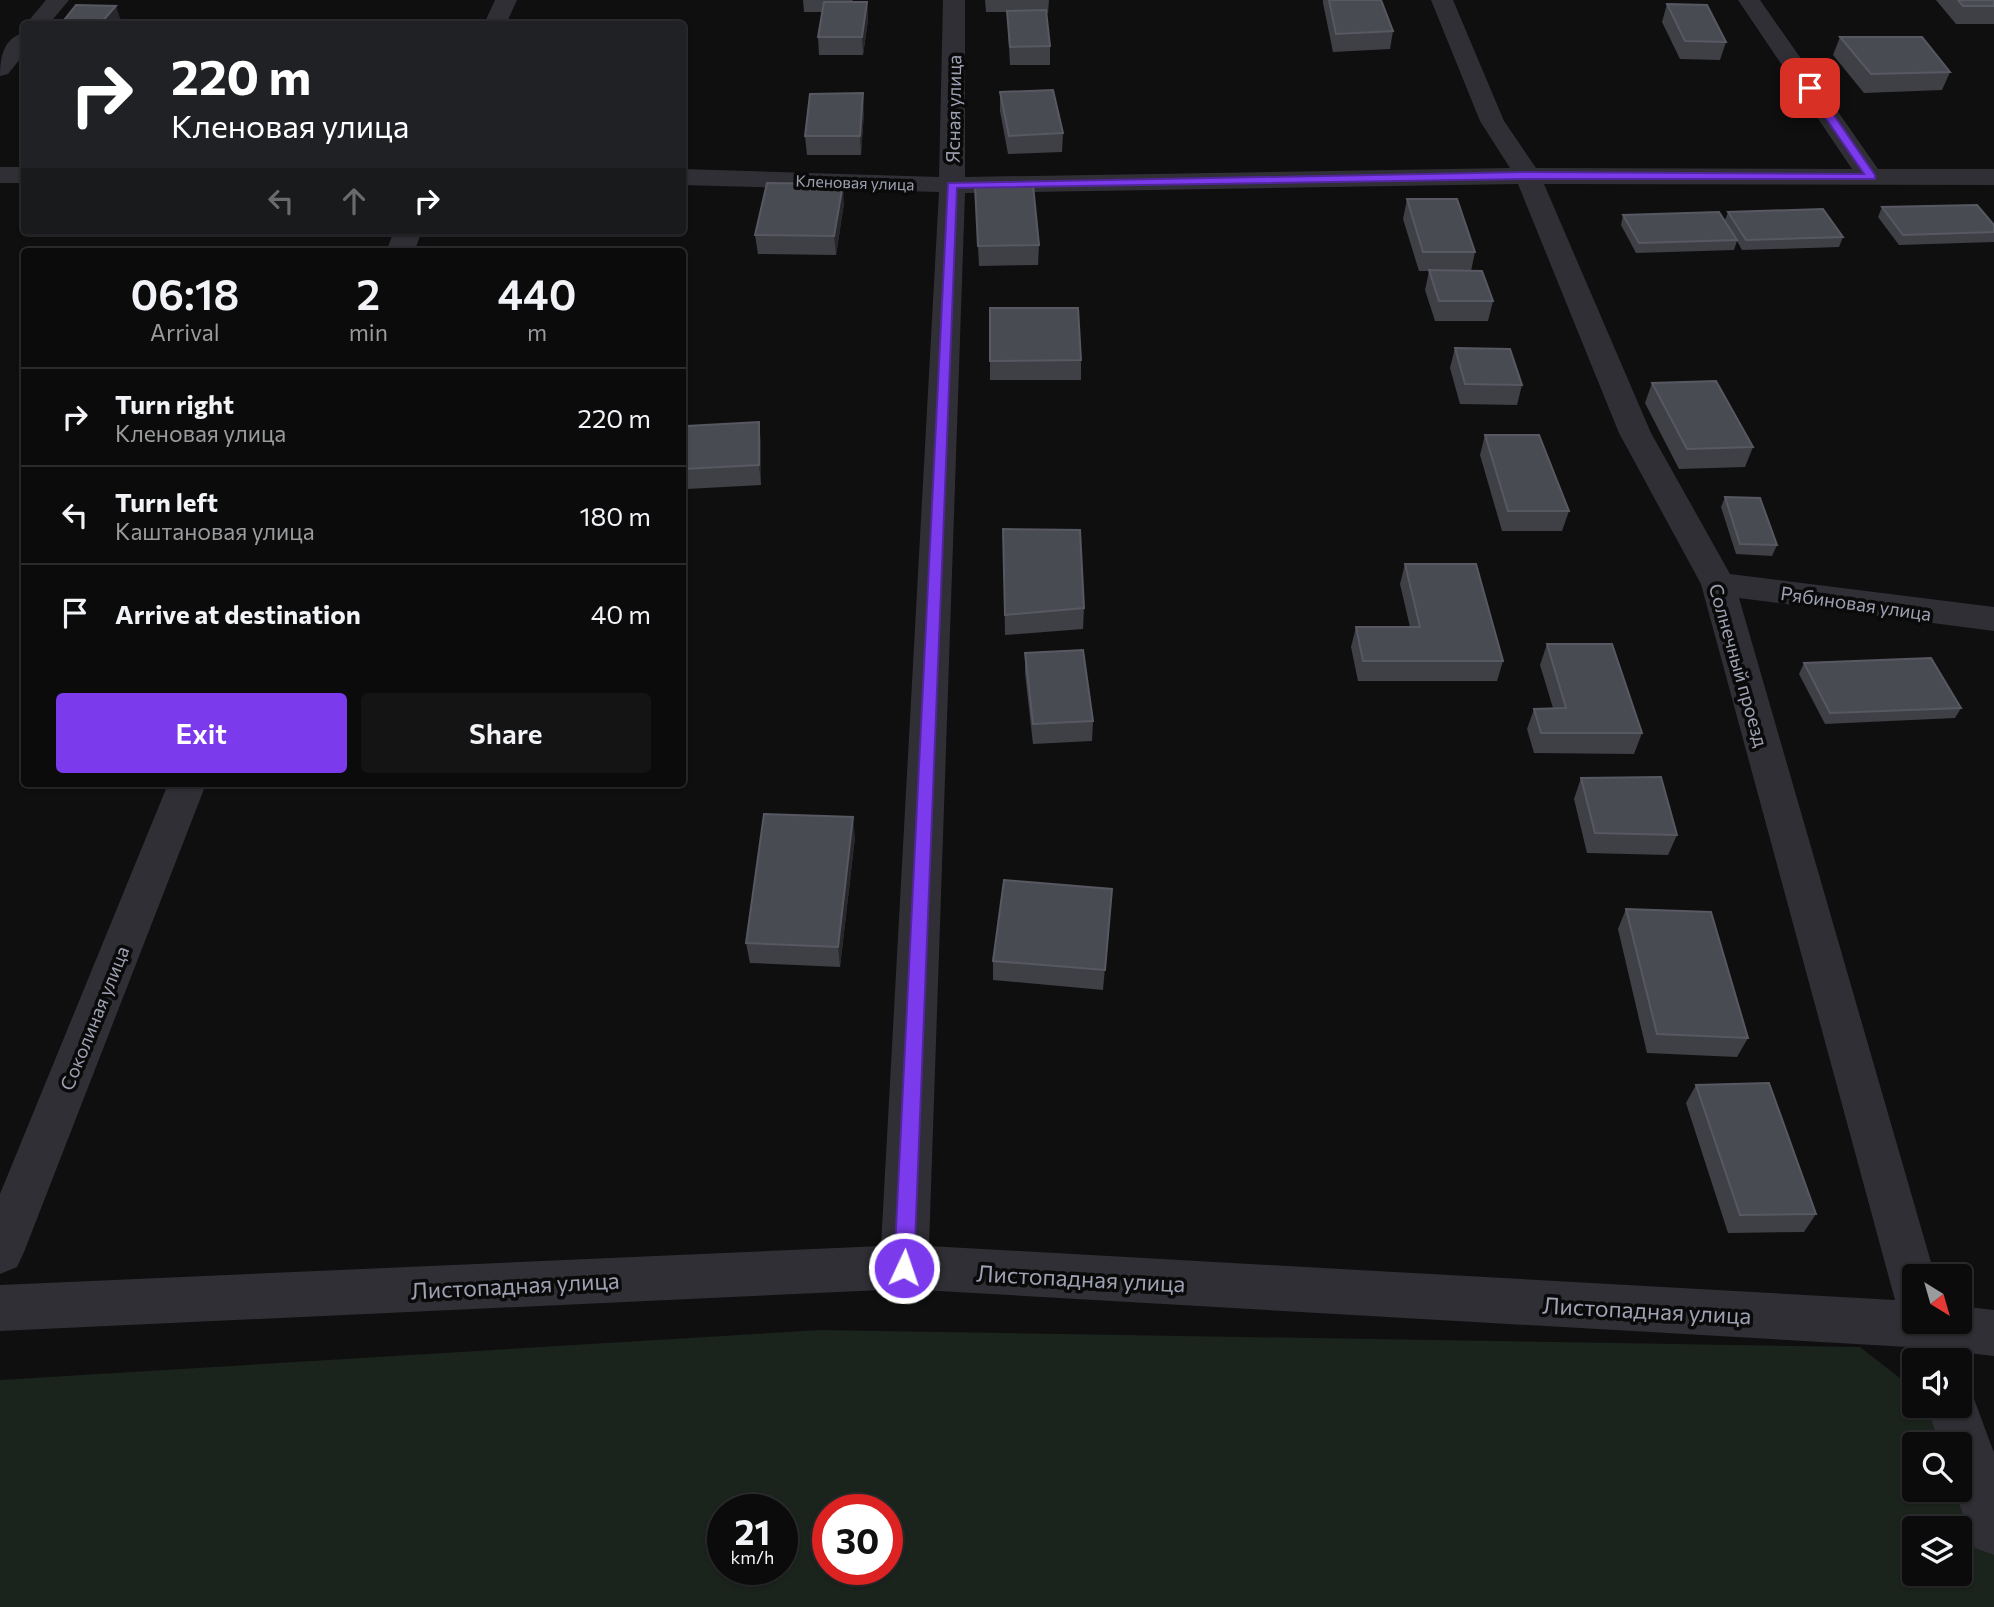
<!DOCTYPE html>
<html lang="en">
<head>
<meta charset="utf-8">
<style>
	:root { --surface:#0b0b0c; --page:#141415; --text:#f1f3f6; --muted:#9a9b9d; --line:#2b2b2d; --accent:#7c3aed }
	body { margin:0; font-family:Commissioner,sans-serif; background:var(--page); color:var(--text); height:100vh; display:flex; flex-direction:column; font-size:26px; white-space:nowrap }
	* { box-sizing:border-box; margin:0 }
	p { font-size:23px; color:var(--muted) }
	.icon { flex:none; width:38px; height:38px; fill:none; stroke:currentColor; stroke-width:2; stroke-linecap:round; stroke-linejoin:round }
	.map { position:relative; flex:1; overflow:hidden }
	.panel { position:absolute; left:21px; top:248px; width:665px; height:539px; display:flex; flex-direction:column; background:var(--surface); border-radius:7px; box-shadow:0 2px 5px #0004,0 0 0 2px var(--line) }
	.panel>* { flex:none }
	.hud { position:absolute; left:21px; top:21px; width:665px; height:214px; border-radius:7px; box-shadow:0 2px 5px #0004,0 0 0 2px var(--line); background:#202124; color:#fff; overflow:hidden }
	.needle { width:46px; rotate:143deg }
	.tools { position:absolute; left:1902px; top:1264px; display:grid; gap:14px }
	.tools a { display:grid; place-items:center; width:70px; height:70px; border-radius:7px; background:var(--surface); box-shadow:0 2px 5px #0004,0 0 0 2px var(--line); font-size:35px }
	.speed { position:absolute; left:707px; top:1494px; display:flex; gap:14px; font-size:35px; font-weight:700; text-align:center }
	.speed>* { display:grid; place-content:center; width:91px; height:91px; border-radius:50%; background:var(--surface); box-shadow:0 2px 5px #0004,0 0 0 2px var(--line); line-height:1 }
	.speed small { font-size:18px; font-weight:400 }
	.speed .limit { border:10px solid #d22; background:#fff; color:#111 }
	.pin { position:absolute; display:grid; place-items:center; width:60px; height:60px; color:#fff; margin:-30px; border-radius:14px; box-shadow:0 4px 10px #0006 }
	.me { position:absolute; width:77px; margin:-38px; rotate:3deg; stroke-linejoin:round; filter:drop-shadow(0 0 5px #0008) }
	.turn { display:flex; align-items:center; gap:24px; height:147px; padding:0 35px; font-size:32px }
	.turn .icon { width:91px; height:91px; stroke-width:2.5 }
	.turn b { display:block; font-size:49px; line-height:60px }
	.lanes { display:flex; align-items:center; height:66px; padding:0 35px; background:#0003; justify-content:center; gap:35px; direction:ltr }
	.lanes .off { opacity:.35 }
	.eta { display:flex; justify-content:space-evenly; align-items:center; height:119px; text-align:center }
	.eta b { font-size:42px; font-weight:600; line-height:49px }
	.action { display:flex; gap:14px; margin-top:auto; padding:14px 35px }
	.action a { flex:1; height:80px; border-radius:7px; background:var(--accent); color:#fff; font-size:28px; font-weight:600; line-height:80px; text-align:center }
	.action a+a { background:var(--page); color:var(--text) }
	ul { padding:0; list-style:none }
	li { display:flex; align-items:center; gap:21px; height:98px; padding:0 35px; border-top:2px solid var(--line) }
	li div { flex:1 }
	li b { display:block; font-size:26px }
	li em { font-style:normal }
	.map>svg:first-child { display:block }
	.green { fill:#1b231d; fill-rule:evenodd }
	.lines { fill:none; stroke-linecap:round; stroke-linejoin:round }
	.minor { fill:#2f2f35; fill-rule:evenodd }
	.wall { fill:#3f4046 }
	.shaded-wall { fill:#28282c }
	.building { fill:#494b52; stroke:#575861; stroke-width:2 }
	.route { fill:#7c3aed; stroke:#51269a; stroke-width:2 }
	.labels { text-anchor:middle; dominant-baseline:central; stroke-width:7; stroke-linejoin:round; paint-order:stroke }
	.far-street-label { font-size:16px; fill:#9ea1b2; stroke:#0a0a0b }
	.street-label { font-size:19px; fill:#9ea1b2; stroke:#0a0a0b }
	.near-street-label { font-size:23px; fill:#9ea1b2; stroke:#0a0a0b }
</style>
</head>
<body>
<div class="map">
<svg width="1994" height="1607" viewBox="0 0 1994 1607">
	<rect width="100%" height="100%" fill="#0f0f10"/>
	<!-- green -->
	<path class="green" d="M820,1330L1860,1347L1914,1389V1405H1935L1994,1451V1607H0V1380ZM1914,1444H1960V1489H1914ZM723,1510H782V1570H723ZM828,1510H887V1570H828ZM1914,1528H1960V1573H1914Z"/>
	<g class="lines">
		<!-- minor -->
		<g class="minor">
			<path d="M46,0H69L49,24H26Z"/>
			<path d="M495,0H517L506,24H484Z"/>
			<path d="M943,0H965V177L1510,168L1480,121L1431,0H1453L1504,121L1536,168L1852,169L1738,0H1760L1878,169H1994V185L1544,184L1651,433L1730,574L1994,607V631L1739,598L1935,1276H1914V1321H1960V1306L1994,1310V1356L1925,1348L904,1289L0,1331V1285L881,1246L939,192L682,185V169L939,177ZM1518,184L1619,433L1701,584L1895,1300L929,1246L965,193Z"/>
			<path d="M24,33V54L8,74L0,76C0,58 3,38 24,33Z"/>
			<rect x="0" y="167" width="24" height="16"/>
			<path d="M394,231H422L414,252H386Z"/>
			<path d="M168,784H206L24,1252L17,1267L0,1274V1194Z"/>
			<path d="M1960,1384L1970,1388L1994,1453V1555L1975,1548L1954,1489H1960V1444H1939L1927,1405H1960Z"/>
		</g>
	</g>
	<!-- wall -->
	<g class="wall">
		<path d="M803,0H853L852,2H867L868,20L863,55H819L818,37L822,12H804Z"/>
		<path d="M985,0H1049L1048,13H1046L1050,46V65H1010L1007,12H986Z"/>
		<path d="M1323,0H1381L1393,31L1390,49L1333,52L1323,3Z"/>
		<path d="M1936,0H1994V24H1956Z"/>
		<path d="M1667,4L1726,42L1720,60L1680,59L1662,22Z"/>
		<path d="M1840,37L1950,72L1942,90L1864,93L1833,55Z"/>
		<path d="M1000,92L1063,133L1062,152L1008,154L1000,111Z"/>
		<path d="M864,112L861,155H807L805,136Z"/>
		<path d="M975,186L1039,245L1038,265L979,266Z"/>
		<path d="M1407,199L1475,252L1471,271L1493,301L1488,321H1435L1425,290L1429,271H1419L1403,219Z"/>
		<path d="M844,203L836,255L758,254L755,235Z"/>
		<path d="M1882,207L1994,225V242L1899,245L1878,217Z"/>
		<path d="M1728,212L1843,237L1839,247L1742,250L1737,241L1734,250L1636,253L1621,225L1623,215L1725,220Z"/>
		<path d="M990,308L1081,360V380H990Z"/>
		<path d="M1455,348L1522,385L1517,405L1460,404L1450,368Z"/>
		<path d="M1652,383L1753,447L1745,467L1679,469L1645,403Z"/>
		<path d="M1485,435L1569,511L1562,531H1502L1480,455Z"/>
		<path d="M761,442V485L687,489L684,469Z"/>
		<path d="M1725,497L1777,545L1772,556L1736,554L1721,507Z"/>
		<path d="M1003,529L1084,608L1083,629L1005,635Z"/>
		<path d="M1405,564L1503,661L1497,681H1358L1351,647L1356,627H1410L1400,584Z"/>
		<path d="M1547,644L1642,733L1634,754L1534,753L1527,729L1534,709L1553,708L1540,665Z"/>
		<path d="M1025,653L1093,721L1092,741L1033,744L1025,673Z"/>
		<path d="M1804,663L1961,708L1955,718L1825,724L1799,674Z"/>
		<path d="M1581,778L1677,835L1668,855L1587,853L1574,799Z"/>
		<path d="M855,837L840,967L750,963L746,943Z"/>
		<path d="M1112,889L1103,990L993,980V961Z"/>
		<path d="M1626,909L1748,1038L1737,1057L1647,1053L1618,929Z"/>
		<path d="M1696,1085L1816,1214L1804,1232L1728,1233L1686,1103Z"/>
	</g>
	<!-- shaded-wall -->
	<g class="shaded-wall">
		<path d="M867,2L868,20L863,55L862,37Z"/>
		<path d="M116,6L122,24H100Z"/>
		<path d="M863,93L864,112L861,155L860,136Z"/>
		<path d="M843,184L844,203L836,255L834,236Z"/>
		<path d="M759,422L761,442V485L759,465Z"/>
		<path d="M853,817L855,837L840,967L838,947Z"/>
	</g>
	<!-- building -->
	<g class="building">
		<path d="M1329,0H1381L1393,31L1336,34Z"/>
		<path d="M1958,0H1994V6H1963Z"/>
		<path d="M824,2H867L862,37H818Z"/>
		<path d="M1667,4L1707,5L1726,42L1685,41Z"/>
		<path d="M76,5L116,6L100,24H61Z"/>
		<path d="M1046,10L1050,46L1010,47L1007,11Z"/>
		<path d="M1840,37H1922L1950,72L1871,74Z"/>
		<path d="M1053,90L1063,133L1009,136L1000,92Z"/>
		<path d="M863,93L860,136H805L810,94Z"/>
		<path d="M767,183L843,184L834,236L755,235Z"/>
		<path d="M1033,185L1039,245L978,246L975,186Z"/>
		<path d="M1407,199H1457L1475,252H1423Z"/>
		<path d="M1977,205L1994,225V232L1903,235L1882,207Z"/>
		<path d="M1823,209L1843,237L1746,240L1728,212Z"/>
		<path d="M1719,212L1737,240L1639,243L1623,215Z"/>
		<path d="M1429,270L1482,271L1493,301H1439Z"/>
		<path d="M990,308H1078L1081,360L990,361Z"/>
		<path d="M1455,348L1510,349L1522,385L1465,384Z"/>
		<path d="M1716,381L1753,447L1687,449L1652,383Z"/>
		<path d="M759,422V465L684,469L687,426Z"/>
		<path d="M1485,435H1539L1569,511H1508Z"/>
		<path d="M1725,497L1760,498L1777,545L1740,544Z"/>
		<path d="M1003,529L1080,530L1084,608L1005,615Z"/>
		<path d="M1405,564H1476L1503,661H1363L1356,627H1420Z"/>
		<path d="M1547,644H1612L1642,733H1541L1534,709L1566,708Z"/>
		<path d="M1083,650L1093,721L1033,724L1025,653Z"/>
		<path d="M1931,658L1961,708L1830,713L1804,663Z"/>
		<path d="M1661,777L1677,835L1595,833L1581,778Z"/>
		<path d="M764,814L853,817L838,947L746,943Z"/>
		<path d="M1004,880L1112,889L1105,970L993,961Z"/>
		<path d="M1626,909L1711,912L1748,1038L1657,1034Z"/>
		<path d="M1769,1083L1816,1214L1740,1215L1696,1085Z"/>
	</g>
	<!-- route -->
	<path class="route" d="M1810,85L1814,86L1875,175V179H1528L957,188L914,1268L911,1274L904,1277L897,1274L894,1268L948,183L1528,172L1864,174L1805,88Z"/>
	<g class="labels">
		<!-- far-street labels -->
		<g class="far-street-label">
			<text transform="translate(855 182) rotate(2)">Кленовая улица</text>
		</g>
		<!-- street labels -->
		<g class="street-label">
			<text transform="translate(953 109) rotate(-89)">Ясная улица</text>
			<text transform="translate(1856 603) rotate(8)">Рябиновая улица</text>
			<text transform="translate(1739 665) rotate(74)">Солнечный проезд</text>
			<text transform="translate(94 1018) rotate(-68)">Соколиная улица</text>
		</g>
		<!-- near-street labels -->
		<g class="near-street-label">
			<text transform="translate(1081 1278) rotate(3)">Листопадная улица</text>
			<text transform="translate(515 1285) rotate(-3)">Листопадная улица</text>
			<text transform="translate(1647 1310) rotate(3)">Листопадная улица</text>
		</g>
	</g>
</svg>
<div class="tools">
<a><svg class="needle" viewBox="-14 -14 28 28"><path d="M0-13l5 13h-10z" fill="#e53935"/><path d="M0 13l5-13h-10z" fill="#9a9b9d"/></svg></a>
<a><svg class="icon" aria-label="sound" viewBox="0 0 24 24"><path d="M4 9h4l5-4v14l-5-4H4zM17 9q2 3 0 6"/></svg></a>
<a><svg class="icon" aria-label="search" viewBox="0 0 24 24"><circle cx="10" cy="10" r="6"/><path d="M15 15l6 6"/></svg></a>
<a><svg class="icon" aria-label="layers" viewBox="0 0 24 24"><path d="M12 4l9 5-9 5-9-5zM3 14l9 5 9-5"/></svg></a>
</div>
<div class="speed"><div>21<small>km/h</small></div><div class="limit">30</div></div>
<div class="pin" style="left:1810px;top:88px;background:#d93025"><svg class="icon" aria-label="arrive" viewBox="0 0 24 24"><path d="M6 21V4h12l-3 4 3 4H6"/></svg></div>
<svg class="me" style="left:904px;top:1268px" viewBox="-20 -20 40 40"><circle r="17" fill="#7c3aed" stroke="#fff" stroke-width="3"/><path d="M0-11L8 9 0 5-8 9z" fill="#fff"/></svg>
<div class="hud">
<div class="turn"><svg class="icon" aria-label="right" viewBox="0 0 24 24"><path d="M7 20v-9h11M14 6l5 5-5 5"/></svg><div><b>220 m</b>Кленовая улица</div></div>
<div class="lanes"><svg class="icon off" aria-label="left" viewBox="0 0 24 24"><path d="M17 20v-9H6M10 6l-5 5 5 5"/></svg><svg class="icon off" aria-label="ahead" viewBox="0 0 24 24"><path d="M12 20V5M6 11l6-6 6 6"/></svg><svg class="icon" aria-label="right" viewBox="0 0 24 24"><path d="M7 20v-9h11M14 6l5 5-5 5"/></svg></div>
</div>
<section class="panel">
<div class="eta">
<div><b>06:18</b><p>Arrival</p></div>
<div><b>2</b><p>min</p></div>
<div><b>440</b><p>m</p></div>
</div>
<ul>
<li><svg class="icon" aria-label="right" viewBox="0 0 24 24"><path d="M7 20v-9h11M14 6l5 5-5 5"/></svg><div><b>Turn right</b><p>Кленовая улица</p></div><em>220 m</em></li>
<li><svg class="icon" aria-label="left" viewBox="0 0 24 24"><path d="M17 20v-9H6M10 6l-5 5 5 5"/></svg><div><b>Turn left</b><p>Каштановая улица</p></div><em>180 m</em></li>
<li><svg class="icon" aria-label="arrive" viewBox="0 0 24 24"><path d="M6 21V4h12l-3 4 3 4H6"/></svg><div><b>Arrive at destination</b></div><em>40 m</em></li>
</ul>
<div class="action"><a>Exit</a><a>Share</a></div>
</section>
</div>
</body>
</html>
